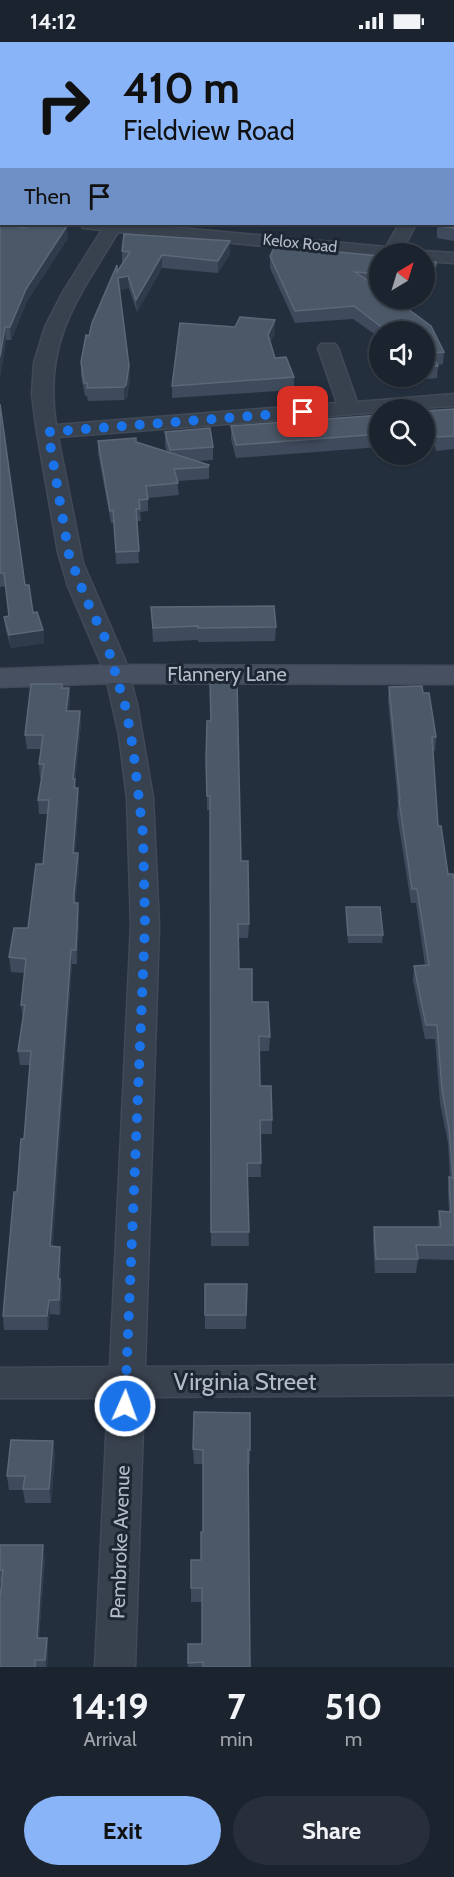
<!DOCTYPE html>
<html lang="en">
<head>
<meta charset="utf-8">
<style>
	:root { --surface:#1b232e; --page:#282f3a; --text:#f1f3f6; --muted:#a0a4aa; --line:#39404a; --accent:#8ab4f8 }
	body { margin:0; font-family:Cabin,sans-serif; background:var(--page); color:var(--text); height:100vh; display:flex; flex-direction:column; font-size:22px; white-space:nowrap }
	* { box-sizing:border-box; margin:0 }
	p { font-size:20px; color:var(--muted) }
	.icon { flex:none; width:33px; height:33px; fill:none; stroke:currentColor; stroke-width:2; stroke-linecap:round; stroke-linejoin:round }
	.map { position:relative; height:1625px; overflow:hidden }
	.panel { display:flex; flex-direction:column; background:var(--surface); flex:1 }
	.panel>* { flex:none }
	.banner { position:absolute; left:0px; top:0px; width:454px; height:183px; box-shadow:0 2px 4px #0004,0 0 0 2px var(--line); background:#8ab4f8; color:#111; overflow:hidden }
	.needle { width:39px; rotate:38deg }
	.fabs { position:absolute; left:369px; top:201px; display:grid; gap:12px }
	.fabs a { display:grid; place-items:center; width:66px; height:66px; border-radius:50%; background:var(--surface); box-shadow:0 2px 4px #0004,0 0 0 2px var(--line); font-size:30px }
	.pin { position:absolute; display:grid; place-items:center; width:51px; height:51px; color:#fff; margin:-26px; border-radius:12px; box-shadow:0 3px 9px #0006 }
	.me { position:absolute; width:66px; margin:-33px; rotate:2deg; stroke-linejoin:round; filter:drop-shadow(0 0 4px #0008) }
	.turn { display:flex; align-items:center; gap:21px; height:126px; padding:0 24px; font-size:27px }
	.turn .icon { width:78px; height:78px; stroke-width:2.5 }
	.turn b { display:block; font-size:42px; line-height:51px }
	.then { display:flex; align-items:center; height:57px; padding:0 24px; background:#0003; gap:12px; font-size:22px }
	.eta { display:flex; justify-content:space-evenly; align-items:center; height:102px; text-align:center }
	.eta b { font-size:36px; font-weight:700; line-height:42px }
	.action { display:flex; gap:12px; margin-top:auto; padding:12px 24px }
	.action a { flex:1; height:69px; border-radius:36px; background:var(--accent); color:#111; font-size:24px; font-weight:700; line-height:69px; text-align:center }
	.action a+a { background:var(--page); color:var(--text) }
	.status { display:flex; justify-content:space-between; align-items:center; height:42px; padding:0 30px; background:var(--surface); direction:ltr }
	.status svg { height:16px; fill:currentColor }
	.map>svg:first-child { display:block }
	.green { fill:#263c3f }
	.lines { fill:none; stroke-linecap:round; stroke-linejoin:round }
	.stream { stroke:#17263c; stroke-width:4.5 }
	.street-casing { stroke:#414a57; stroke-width:3 }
	.secondary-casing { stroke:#414a57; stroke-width:3 }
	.street { fill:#38414e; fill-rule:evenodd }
	.secondary { fill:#465061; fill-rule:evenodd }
	.wall { fill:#3f4b5c }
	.shaded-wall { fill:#2f3b4b }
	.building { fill:#4b5868; stroke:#5c6777; stroke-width:1.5 }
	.route { stroke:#1a73e8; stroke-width:10; stroke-dasharray:0 18 }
	.labels { text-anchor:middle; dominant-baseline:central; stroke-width:6; stroke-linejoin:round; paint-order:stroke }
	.far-street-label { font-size:16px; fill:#b4bcc9; stroke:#1d2633 }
	.street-label { font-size:20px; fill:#b4bcc9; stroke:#1d2633 }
	.near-street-label { font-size:24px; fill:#b4bcc9; stroke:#1d2633 }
</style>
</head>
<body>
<div class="status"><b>14:12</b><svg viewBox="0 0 49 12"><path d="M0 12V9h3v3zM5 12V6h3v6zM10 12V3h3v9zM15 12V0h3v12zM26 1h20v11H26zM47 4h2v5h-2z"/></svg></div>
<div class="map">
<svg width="454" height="1625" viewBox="0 0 454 1625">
	<rect width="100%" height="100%" fill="#242f3e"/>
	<!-- green -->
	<path class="green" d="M0,0H210L2,2L0,70Z"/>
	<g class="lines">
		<!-- stream -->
		<path class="stream" d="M30,0L34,2"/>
		<!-- street casing -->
		<g class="street-casing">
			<g id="street">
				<rect x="453" y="149" width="1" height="10"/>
				<rect x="0" y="169" width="2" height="10"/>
				<path d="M80,182H138L386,205L399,182H416L403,207L411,212H380V215L118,190C77,258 43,299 56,383L337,361L318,306L321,302H335L338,306L357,360L454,352V364L380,368V370L58,395L83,521L125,618L137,662L153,756L159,883L145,1325L454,1323V1353L144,1355L135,1625H95L108,1356H0V1326L110,1325L131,883L127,756L119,693L105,631L68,544L58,510L36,384L32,352L34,321L45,285L63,250L102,188L83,186Z"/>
				<path d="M424,209L454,211V221L424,219V212H417Z"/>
			</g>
		</g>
		<!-- secondary casing -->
		<g class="secondary-casing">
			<path id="secondary" d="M117,623L454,624V642L117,641L0,645V627Z"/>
		</g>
		<!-- street -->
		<use href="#street" class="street"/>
		<!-- secondary -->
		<use href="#secondary" class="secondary"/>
	</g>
	<!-- wall -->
	<g class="wall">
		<path d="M454,165V199L437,196V184Z"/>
		<path d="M0,182L68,196L27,259L11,298H6L0,335Z"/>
		<path d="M275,204L380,214V244H375L380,247V256H393L431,284L444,310L443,322L438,323L437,336L392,340L390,334H424V290H380V296L353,277L295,281L270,226V214Z"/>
		<path d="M122,209L230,212L218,231L162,226L137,270L129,246L120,248L130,337L127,356L124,358L88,359L87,354H85L81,333V320L117,230L122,221Z"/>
		<path d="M424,219L436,220L433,249H424Z"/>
		<path d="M275,278V291L270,300L275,316L294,335V348L172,356V344L235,285Z"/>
		<path d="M0,362L25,543L33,571L43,588L44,601L11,606L6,589L4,575L9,574L6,544L0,545Z"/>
		<path d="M454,367V407L436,409L435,404L424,405V369Z"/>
		<path d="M380,373V405L236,416L231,397V384Z"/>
		<path d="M165,390L213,405V418L197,419L209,423V437L177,439L179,453L148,456V469L140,470L141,479H137L139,521L116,522L114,481H111L98,411V399L136,400L167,410L165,403Z"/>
		<path d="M151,565L276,585L275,599L198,600V598L153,600Z"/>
		<path d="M389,645L423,651L436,695L435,709H433L438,784L448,832L454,837V1218L418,1217L416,1231H375L373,1199L374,1185H438L439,1169L449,1170L448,1149L449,1135H450L448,1101L440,1061L435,997H425L413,938L414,924L425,923L416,861H411L397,772L398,762L388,658Z"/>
		<path d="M62,646H69L70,660L69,669H80L81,683L75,739L79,760L75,811H78L79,826L75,861H78L79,876L77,922H72L52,1204L61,1219V1238L62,1252L60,1273L50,1272L48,1288H4L3,1274L24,1097L30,1023H20L18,1009L23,977L21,963L25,931L11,930L9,915L28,886L43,822L48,772H39L38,758L42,736H40L39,722L41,707H27L25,693Z"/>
		<path d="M206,718L241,819L249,882L248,896H238L239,927L252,960L270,995L269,1009H259L260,1044L272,1078V1092H260L261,1135H247L249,1204H211L210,768H207Z"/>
		<path d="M346,865L383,893L382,901H348Z"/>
		<path d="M205,1242H247L246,1287H205Z"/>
		<path d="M250,1371V1422H248L250,1625H188V1602H202V1560H191V1546L201,1518L203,1490V1422H194L193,1407Z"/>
		<path d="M53,1399L55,1413L51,1461H25L23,1448H9L7,1434Z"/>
		<path d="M0,1503L45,1517L39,1596H47L48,1609L47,1625H0L2,1541H0Z"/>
	</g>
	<!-- shaded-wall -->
	<g class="shaded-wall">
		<path d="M67,184L68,196L27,259L11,298L10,285L26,247Z"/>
		<path d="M230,199V212L218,231V219Z"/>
		<path d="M162,213V226L137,270L136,258Z"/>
		<path d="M128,234L129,246L119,248L118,236Z"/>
		<path d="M275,278V291L268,305V293Z"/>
		<path d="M5,285L6,298L0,335V315Z"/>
		<path d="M129,324L130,337L127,356L124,358V345Z"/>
		<path d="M43,588L44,601L11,606L9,593Z"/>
		<path d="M69,646L70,660L67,683L66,669Z"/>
		<path d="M80,669L81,683L75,739L76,751L73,737Z"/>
		<path d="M78,746L79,760L74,826L73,811Z"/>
		<path d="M78,811L79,826L75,866L74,852Z"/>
		<path d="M78,861L79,876L77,922L76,908Z"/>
		<path d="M71,908L72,922L52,1219L50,1204Z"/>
		<path d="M60,1205L61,1219V1238L62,1252L60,1273L58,1237Z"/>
		<path d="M49,1258L50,1272L48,1288L47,1274Z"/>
		<path d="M53,1399L55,1413L51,1461L49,1447Z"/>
		<path d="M43,1503L45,1517L38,1609L37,1596Z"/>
		<path d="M47,1596L48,1609L47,1625H46L45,1618Z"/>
	</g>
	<!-- building -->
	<g class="building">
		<path d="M454,165V186L437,184L439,182H453V166Z"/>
		<path d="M0,182L26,186L29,182H45L67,184L26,247L10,285H5L0,315Z"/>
		<path d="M124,192L230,199L218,219L162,213L136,258L128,234L118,236L129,324L126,343L124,345L87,346V341H84L81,320L86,293L89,294L92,281L117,223V230L130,210L122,209Z"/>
		<path d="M275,204L380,214V232L355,230L380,247V256H393L431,284L444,310L432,311L438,324L424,325V290H388L354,264L295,269L270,214Z"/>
		<path d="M424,219L436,220L434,237L424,236Z"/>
		<path d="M240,275L275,278L268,293L275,316L286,315L294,335L172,344L180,281L235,285Z"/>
		<path d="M0,362L25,543H29L33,571L37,570L43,588L9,593L4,575L9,574L4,531H0Z"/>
		<path d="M454,367V394L437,395L436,391L424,392V369Z"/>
		<path d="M380,373V392L236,403L231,384Z"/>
		<path d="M210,386L213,405L170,408L165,390Z"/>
		<path d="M136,396V400L209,423L208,425L174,427L178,441L146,444L148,457L139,458L140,467H136L139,509L116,510L113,468L110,469L98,399Z"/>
		<path d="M274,564L276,585L198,586V584L153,586L151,565Z"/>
		<path d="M210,640H237L241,819H248L249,882H238L239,927H252V960H268L270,995L259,994L260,1044H271L272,1078H260L261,1121H247L249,1190H211L210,754H207L206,718L207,679H211Z"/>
		<path d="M31,642H62V646H69L66,669H80L73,737H75L74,746H78L73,811H78L74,852V861H78L76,908H71L50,1204L60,1205L58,1237H60L59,1258H49L47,1274H3L14,1150H17L21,1097H24L31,1009H18L25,963H21L26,917L9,915L14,886H28L36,822H43L49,758H38L44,722H39L43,693H25Z"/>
		<path d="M422,644L423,651H429L436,695H432L438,784H441L448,832H453L454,837V1203H416L418,1217H376L374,1185H441L439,1169L451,1170L449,1135L453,1136L449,1087L442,1047L437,983H426L414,924L429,923L417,847H412L399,758H400L389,645Z"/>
		<path d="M346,865H380L383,893H348Z"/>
		<path d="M205,1242H247L246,1273H205Z"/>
		<path d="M194,1370L250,1371V1408H248L250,1625H203V1620L188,1621V1602H202V1546H191V1518H201V1490H203V1408L193,1407Z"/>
		<path d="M11,1398L53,1399L49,1447H23L25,1434H7Z"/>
		<path d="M0,1503H43L37,1596H47L45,1618H35V1625H0V1556L3,1528H0Z"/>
	</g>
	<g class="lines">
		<!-- route -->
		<path class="route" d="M125,1364L145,883L143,792L133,706L126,667L105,596L86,557L69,513L48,390L303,370"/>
	</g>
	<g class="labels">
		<!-- far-street labels -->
		<g class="far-street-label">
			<text transform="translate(300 201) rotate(6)">Kelox Road</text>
		</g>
		<!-- street labels -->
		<g class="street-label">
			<text x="227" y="632">Flannery Lane</text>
			<text transform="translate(120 1500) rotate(-88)">Pembroke Avenue</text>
		</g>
		<!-- near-street labels -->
		<g class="near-street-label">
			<text x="245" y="1339">Virginia Street</text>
		</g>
	</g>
</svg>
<div class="fabs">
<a><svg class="needle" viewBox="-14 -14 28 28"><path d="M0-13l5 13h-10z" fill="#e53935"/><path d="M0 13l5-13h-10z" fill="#a0a4aa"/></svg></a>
<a><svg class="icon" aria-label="sound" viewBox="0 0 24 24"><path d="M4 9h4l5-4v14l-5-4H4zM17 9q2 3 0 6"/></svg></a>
<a><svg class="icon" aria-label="search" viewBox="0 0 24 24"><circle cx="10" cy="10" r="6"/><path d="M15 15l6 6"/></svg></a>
</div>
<div class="pin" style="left:303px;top:370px;background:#d93025"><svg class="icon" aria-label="arrive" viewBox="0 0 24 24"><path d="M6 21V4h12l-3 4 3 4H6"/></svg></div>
<svg class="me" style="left:125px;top:1364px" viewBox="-20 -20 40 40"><circle r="17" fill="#1a73e8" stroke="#fff" stroke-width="3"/><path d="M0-11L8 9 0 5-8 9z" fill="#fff"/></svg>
<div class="banner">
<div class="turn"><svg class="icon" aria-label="right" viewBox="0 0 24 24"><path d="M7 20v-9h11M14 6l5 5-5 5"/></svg><div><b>410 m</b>Fieldview Road</div></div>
<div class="then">Then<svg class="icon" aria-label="arrive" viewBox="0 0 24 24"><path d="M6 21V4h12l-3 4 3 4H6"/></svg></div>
</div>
</div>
<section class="panel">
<div class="eta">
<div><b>14:19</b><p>Arrival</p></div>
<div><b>7</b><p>min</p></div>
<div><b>510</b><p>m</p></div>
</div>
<div class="action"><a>Exit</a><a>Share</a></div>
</section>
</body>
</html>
